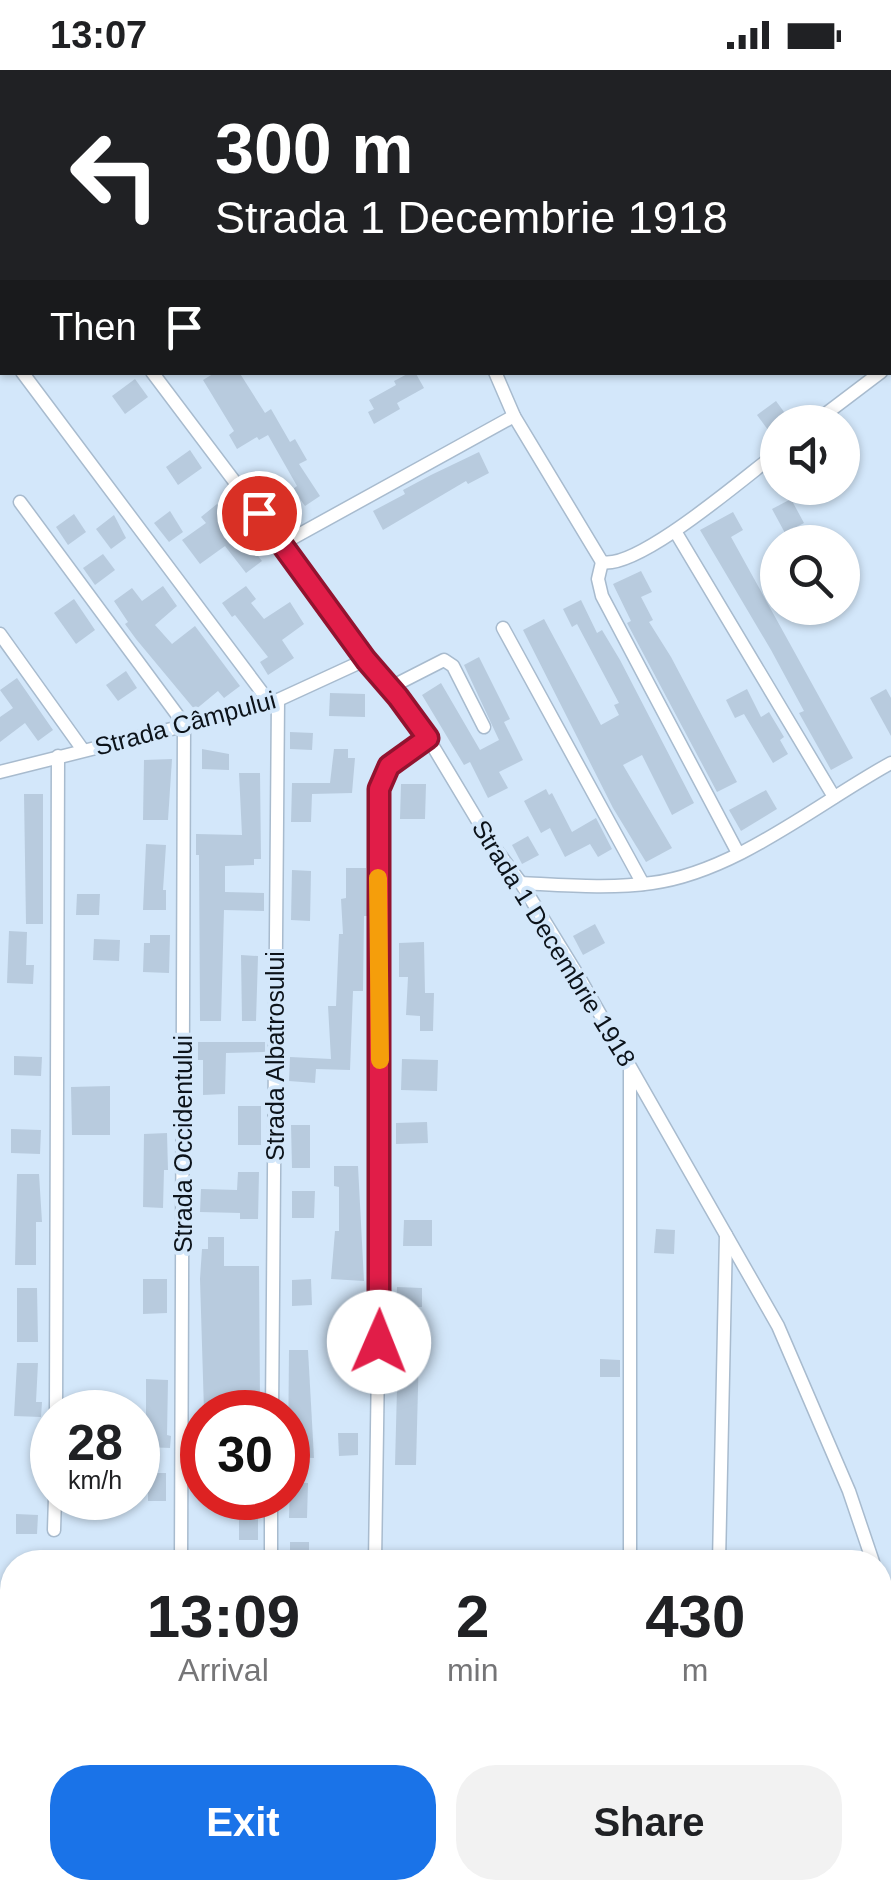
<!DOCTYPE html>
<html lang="en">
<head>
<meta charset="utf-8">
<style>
	:root { --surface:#fff; --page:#f2f2f2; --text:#202124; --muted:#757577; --accent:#1a73e8 }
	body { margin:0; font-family:Helvetica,sans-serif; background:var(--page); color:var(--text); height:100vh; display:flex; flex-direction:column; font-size:38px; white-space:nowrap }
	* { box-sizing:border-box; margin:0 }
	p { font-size:32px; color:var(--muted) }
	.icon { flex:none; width:55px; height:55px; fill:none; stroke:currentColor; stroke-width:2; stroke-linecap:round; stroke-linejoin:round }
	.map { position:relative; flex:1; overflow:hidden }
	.side { position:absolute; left:0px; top:1480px; width:892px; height:350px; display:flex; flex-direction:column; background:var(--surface); border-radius:40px 40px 0 0; box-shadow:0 2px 8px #0004 }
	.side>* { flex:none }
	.top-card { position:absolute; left:0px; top:0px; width:892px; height:305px; box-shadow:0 2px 8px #0004; background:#202124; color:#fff; overflow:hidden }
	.buttons { position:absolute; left:760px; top:335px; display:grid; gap:20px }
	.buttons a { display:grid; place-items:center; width:100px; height:100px; border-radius:50%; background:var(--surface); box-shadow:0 2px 8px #0004; font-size:50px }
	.speed { position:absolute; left:30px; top:1320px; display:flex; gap:20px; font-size:50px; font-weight:700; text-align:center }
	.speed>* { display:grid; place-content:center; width:130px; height:130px; border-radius:50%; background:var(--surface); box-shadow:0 2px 8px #0004; line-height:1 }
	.speed small { font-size:25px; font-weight:400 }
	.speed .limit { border:15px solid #d22; background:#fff; color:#111 }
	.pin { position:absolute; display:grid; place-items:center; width:85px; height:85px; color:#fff; margin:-42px; border:5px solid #fff; border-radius:50%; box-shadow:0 2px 10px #0007 }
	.me { position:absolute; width:110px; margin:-55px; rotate:1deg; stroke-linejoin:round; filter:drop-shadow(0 0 8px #0008) }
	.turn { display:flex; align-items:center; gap:35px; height:210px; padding:0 50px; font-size:45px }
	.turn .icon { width:130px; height:130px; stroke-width:2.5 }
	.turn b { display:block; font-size:70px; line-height:85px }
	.then { display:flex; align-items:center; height:95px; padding:0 50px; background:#0003; gap:20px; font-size:38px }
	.eta { display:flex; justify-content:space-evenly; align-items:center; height:170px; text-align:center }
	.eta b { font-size:60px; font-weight:700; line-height:70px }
	.primary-button { display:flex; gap:20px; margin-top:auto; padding:20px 50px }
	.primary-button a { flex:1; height:115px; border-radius:40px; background:var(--accent); color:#fff; font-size:40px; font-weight:700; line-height:115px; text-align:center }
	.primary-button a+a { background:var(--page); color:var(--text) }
	.status { display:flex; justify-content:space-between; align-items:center; height:70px; padding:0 50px; background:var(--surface); direction:ltr }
	.status svg { height:28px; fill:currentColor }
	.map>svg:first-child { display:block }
	.building { fill:#b8cbde }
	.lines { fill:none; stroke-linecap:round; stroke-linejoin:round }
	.street-casing { stroke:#a8bbce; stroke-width:15 }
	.street { stroke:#fff; stroke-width:12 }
	.route-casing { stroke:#92132f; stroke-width:25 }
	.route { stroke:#e11d48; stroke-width:18 }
	.slow { stroke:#f59e0b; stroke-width:18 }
	.labels { text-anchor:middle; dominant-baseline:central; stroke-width:8; stroke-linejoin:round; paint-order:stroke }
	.street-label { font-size:25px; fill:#0c131a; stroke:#d3e7fa }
</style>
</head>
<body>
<div class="status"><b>13:07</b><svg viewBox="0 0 49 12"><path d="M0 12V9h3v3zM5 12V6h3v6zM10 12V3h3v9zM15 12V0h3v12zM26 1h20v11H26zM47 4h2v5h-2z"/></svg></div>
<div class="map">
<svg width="891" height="1830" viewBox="0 0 891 1830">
	<rect width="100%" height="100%" fill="#d3e7fa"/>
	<!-- building -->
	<g class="building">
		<path d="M216,302H239L265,343L271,339L290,372L295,369L307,390L299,394L320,426L305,436L293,419L297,416L268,365L259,370L257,367L237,379L229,365L234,361L203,310Z"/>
		<path d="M411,302H415L424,318L397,333L400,339L374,354L368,342L374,339L369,330L396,315L394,311Z"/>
		<path d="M135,309L148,327L125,344L112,326Z"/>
		<path d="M776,331L787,346L768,360L757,345Z"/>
		<path d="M190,380L202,398L178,415L166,397Z"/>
		<path d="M479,382L489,403L468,414L466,411L383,460L373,441L405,424L403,420L431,405Z"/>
		<path d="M791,429L804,453L785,463L772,439Z"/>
		<path d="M217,434L262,491L246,503L225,476L200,494L182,470L206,453L201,447Z"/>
		<path d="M170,441L183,462L169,472L154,453Z"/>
		<path d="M733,442L743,460L731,467L853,688L831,700L799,643L804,641L771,580L700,460Z"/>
		<path d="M74,444L86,462L68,475L56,457Z"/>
		<path d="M114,445L126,468L111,479L96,459Z"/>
		<path d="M103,484L115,500L95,515L83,498Z"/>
		<path d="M641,501L652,522L641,527L653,550L649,552L671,587L737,712L717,722L627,553L631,551L613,514Z"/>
		<path d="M163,516L177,536L155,555L172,574L195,556L240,616L224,628L218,621L195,640L136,569L125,554L128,552L114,531L132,518L142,531Z"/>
		<path d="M246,516L256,529L251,533L264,549L290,532L304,554L282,570L294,588L268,605L260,592L268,587L235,545L232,547L222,533Z"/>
		<path d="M74,529L95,560L76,574L54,543Z"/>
		<path d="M581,530L597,563L602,560L620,590L694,733L672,745L642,685L623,695L672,778L646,792L613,738L523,560L544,549L601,655L619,645L614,635L619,633L577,554L572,557L563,539Z"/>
		<path d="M479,587L510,649L504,652L523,690L499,702L508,718L488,728L470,692L464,695L422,625L441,613L480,680L499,670L464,595Z"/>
		<path d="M126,601L137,618L118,631L106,615Z"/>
		<path d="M17,608L53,660L38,671L25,653L0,672V647L13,638L0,620Z"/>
		<path d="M747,619L761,647L769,642L784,667L780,670L788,684L773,693L744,644L735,648L726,630Z"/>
		<path d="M886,619L891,628V666L870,628Z"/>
		<path d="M330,623L365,624V647L329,646Z"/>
		<path d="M290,662L313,663L312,680L290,679Z"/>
		<path d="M202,679L229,684V700L202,699Z"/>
		<path d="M334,679H348V688H355L352,723L312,724L311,752H291L292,713H330Z"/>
		<path d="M172,689L168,750H143L144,690Z"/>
		<path d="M239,703H260L261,789H254V795L225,796V822L264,823V841L224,840L221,951H200L199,785H196V764L242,765Z"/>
		<path d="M401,714H426L425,749H400Z"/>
		<path d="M546,719L549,725L552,723L572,762L596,748L612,779L598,787L590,774L565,787L550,758L541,763L524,731Z"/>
		<path d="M766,720L777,739L741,761L729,740Z"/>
		<path d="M24,724H43V854H26Z"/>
		<path d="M528,766L539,785L522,794L512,775Z"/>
		<path d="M146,774L166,775L163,820H166V840H143Z"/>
		<path d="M346,798H366L367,846H364L363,921H353L350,1000L316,999L315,1013L289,1011L290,987L331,989L328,936H336L339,864H343L341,829L346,828Z"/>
		<path d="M292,800L311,801L310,851L291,850Z"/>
		<path d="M77,824H100L99,845H76Z"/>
		<path d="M595,854L605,873L583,885L573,866Z"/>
		<path d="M9,861L27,862L26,895H34L33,914L7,913Z"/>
		<path d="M150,865H170L169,903L143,902L144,873H150Z"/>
		<path d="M94,869L120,870L119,891L93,890Z"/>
		<path d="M424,872L425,923H434L433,961H420V946L406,945L408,907H399V873Z"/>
		<path d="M241,885L258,886L256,951H242Z"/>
		<path d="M198,972H265V982L226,983L225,1024L203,1025V990H198Z"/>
		<path d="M14,986L42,987L41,1006L14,1005Z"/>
		<path d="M402,989L438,990L437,1021L401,1020Z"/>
		<path d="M110,1016V1065H72L71,1017Z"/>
		<rect x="238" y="1036" width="23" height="39"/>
		<path d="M427,1052L428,1073L396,1074V1053Z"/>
		<path d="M291,1055H310V1098H292Z"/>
		<path d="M11,1059L41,1060L40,1084L11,1083Z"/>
		<path d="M167,1063L168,1100H164L163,1138L143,1137L144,1064Z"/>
		<path d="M334,1096H358L364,1211L331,1209L335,1161H339V1117L334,1116Z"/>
		<path d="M238,1102H259L258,1149H240V1143L200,1142L201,1119L237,1120Z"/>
		<path d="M17,1104H39L42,1152H36V1195H15Z"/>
		<path d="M292,1121H315L314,1148H292Z"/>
		<path d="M404,1150H432V1176H403Z"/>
		<path d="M656,1159L675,1160L674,1184L654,1183Z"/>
		<path d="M208,1167H224V1196H259L260,1333L222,1332V1341H204L200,1209L202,1179H208Z"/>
		<path d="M143,1209H167V1243L143,1244Z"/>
		<path d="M311,1209L312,1235L292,1236V1210Z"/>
		<path d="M397,1217L422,1218V1237H396Z"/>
		<path d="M17,1218H37L38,1272H17Z"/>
		<path d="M334,1260L362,1261V1281H334Z"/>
		<path d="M289,1280H308L314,1388L288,1387Z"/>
		<path d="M398,1280H419L416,1395H395Z"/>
		<path d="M600,1289L620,1290V1307H600Z"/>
		<path d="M17,1293H38L36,1332H42L41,1347L14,1346Z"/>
		<path d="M146,1309L168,1310L167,1365L171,1366L170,1378L146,1377Z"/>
		<path d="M338,1363H358V1385L339,1386Z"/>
		<rect x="148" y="1403" width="18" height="28"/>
		<path d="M290,1412L308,1413L307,1448H289Z"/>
		<rect x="239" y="1439" width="19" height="31"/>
		<path d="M16,1444L38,1445L37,1464H16Z"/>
		<rect x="290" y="1472" width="19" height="20"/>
	</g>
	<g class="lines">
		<!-- street casing -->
		<g class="street-casing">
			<g id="street">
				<path d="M305,0L307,2"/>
				<path d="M697,0L699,2"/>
				<path d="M209,2L213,0"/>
				<path d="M0,105L2,108"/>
				<path d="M890,262L891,263"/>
				<path d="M0,275L2,278"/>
				<path d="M890,296L891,295"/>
				<path d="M22,302L270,633"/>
				<path d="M152,302L326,533L365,590L391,617L428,668L491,773L521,813L580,909L778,1256L849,1421L873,1492"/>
				<path d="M495,302L514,346L602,492"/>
				<path d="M815,352L881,302"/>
				<path d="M20,432L184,654L181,1492"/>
				<path d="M675,461L834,727"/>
				<path d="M282,474L514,346"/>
				<path d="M602,492L598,509L602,526L738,783"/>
				<path d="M602,492C638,500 746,406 778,382"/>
				<path d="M503,558L643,814"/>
				<path d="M0,564L83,680"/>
				<path d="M391,617L444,590L453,596L484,657"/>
				<path d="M0,702L239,642L278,630L365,590"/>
				<path d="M521,813C563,815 610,819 652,813C736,802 818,733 891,693"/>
				<path d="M56,1342L58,686"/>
				<path d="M272,1342L278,630"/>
				<path d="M271,1428V1492"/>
				<path d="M54,1460L55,1428"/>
				<path d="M375,1492L380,1160L379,719L389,696L428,668"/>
				<path d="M630,1492V1000"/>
				<path d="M719,1492L726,1165"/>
				<path d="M880,1512L891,1529"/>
				<path d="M880,1546H891"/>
				<path d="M0,1554L12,1555"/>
				<path d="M366,1830L367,1818"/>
				<path d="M478,1830V1818"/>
			</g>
		</g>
		<!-- street -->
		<use href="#street" class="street"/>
	</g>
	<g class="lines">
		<!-- route casing -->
		<g class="route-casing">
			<path id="route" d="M259,443L366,590L398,627L428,668L389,696L379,719V1272"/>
		</g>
		<!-- route -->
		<use href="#route" class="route"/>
		<!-- slow -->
		<path class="slow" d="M378,808L380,990"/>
	</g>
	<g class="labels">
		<!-- street labels -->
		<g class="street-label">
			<text transform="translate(185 653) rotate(-15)">Strada Câmpului</text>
			<text transform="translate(554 873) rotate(58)">Strada 1 Decembrie 1918</text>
			<text transform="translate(275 986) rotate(-90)">Strada Albatrosului</text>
			<text transform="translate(183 1074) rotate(-90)">Strada Occidentului</text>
		</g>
	</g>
</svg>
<div class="buttons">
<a><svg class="icon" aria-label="sound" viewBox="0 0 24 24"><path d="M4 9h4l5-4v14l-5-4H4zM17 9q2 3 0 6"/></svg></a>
<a><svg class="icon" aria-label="search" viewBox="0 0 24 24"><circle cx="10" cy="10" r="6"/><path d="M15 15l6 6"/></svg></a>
</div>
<div class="speed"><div>28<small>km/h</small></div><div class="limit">30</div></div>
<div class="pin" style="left:259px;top:443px;background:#d93025"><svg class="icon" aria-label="arrive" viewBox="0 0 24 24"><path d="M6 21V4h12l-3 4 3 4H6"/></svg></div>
<svg class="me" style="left:379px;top:1272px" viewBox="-20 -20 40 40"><circle r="19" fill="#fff"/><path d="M0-13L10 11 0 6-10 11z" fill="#e11d48"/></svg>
<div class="top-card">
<div class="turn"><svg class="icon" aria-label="left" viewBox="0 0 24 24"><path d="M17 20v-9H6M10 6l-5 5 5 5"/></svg><div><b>300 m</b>Strada 1 Decembrie 1918</div></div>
<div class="then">Then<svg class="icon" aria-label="arrive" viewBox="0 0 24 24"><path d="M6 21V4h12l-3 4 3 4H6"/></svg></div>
</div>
<section class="side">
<div class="eta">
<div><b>13:09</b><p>Arrival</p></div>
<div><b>2</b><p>min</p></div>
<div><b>430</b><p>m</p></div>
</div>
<div class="primary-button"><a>Exit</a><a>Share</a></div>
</section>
</div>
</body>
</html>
